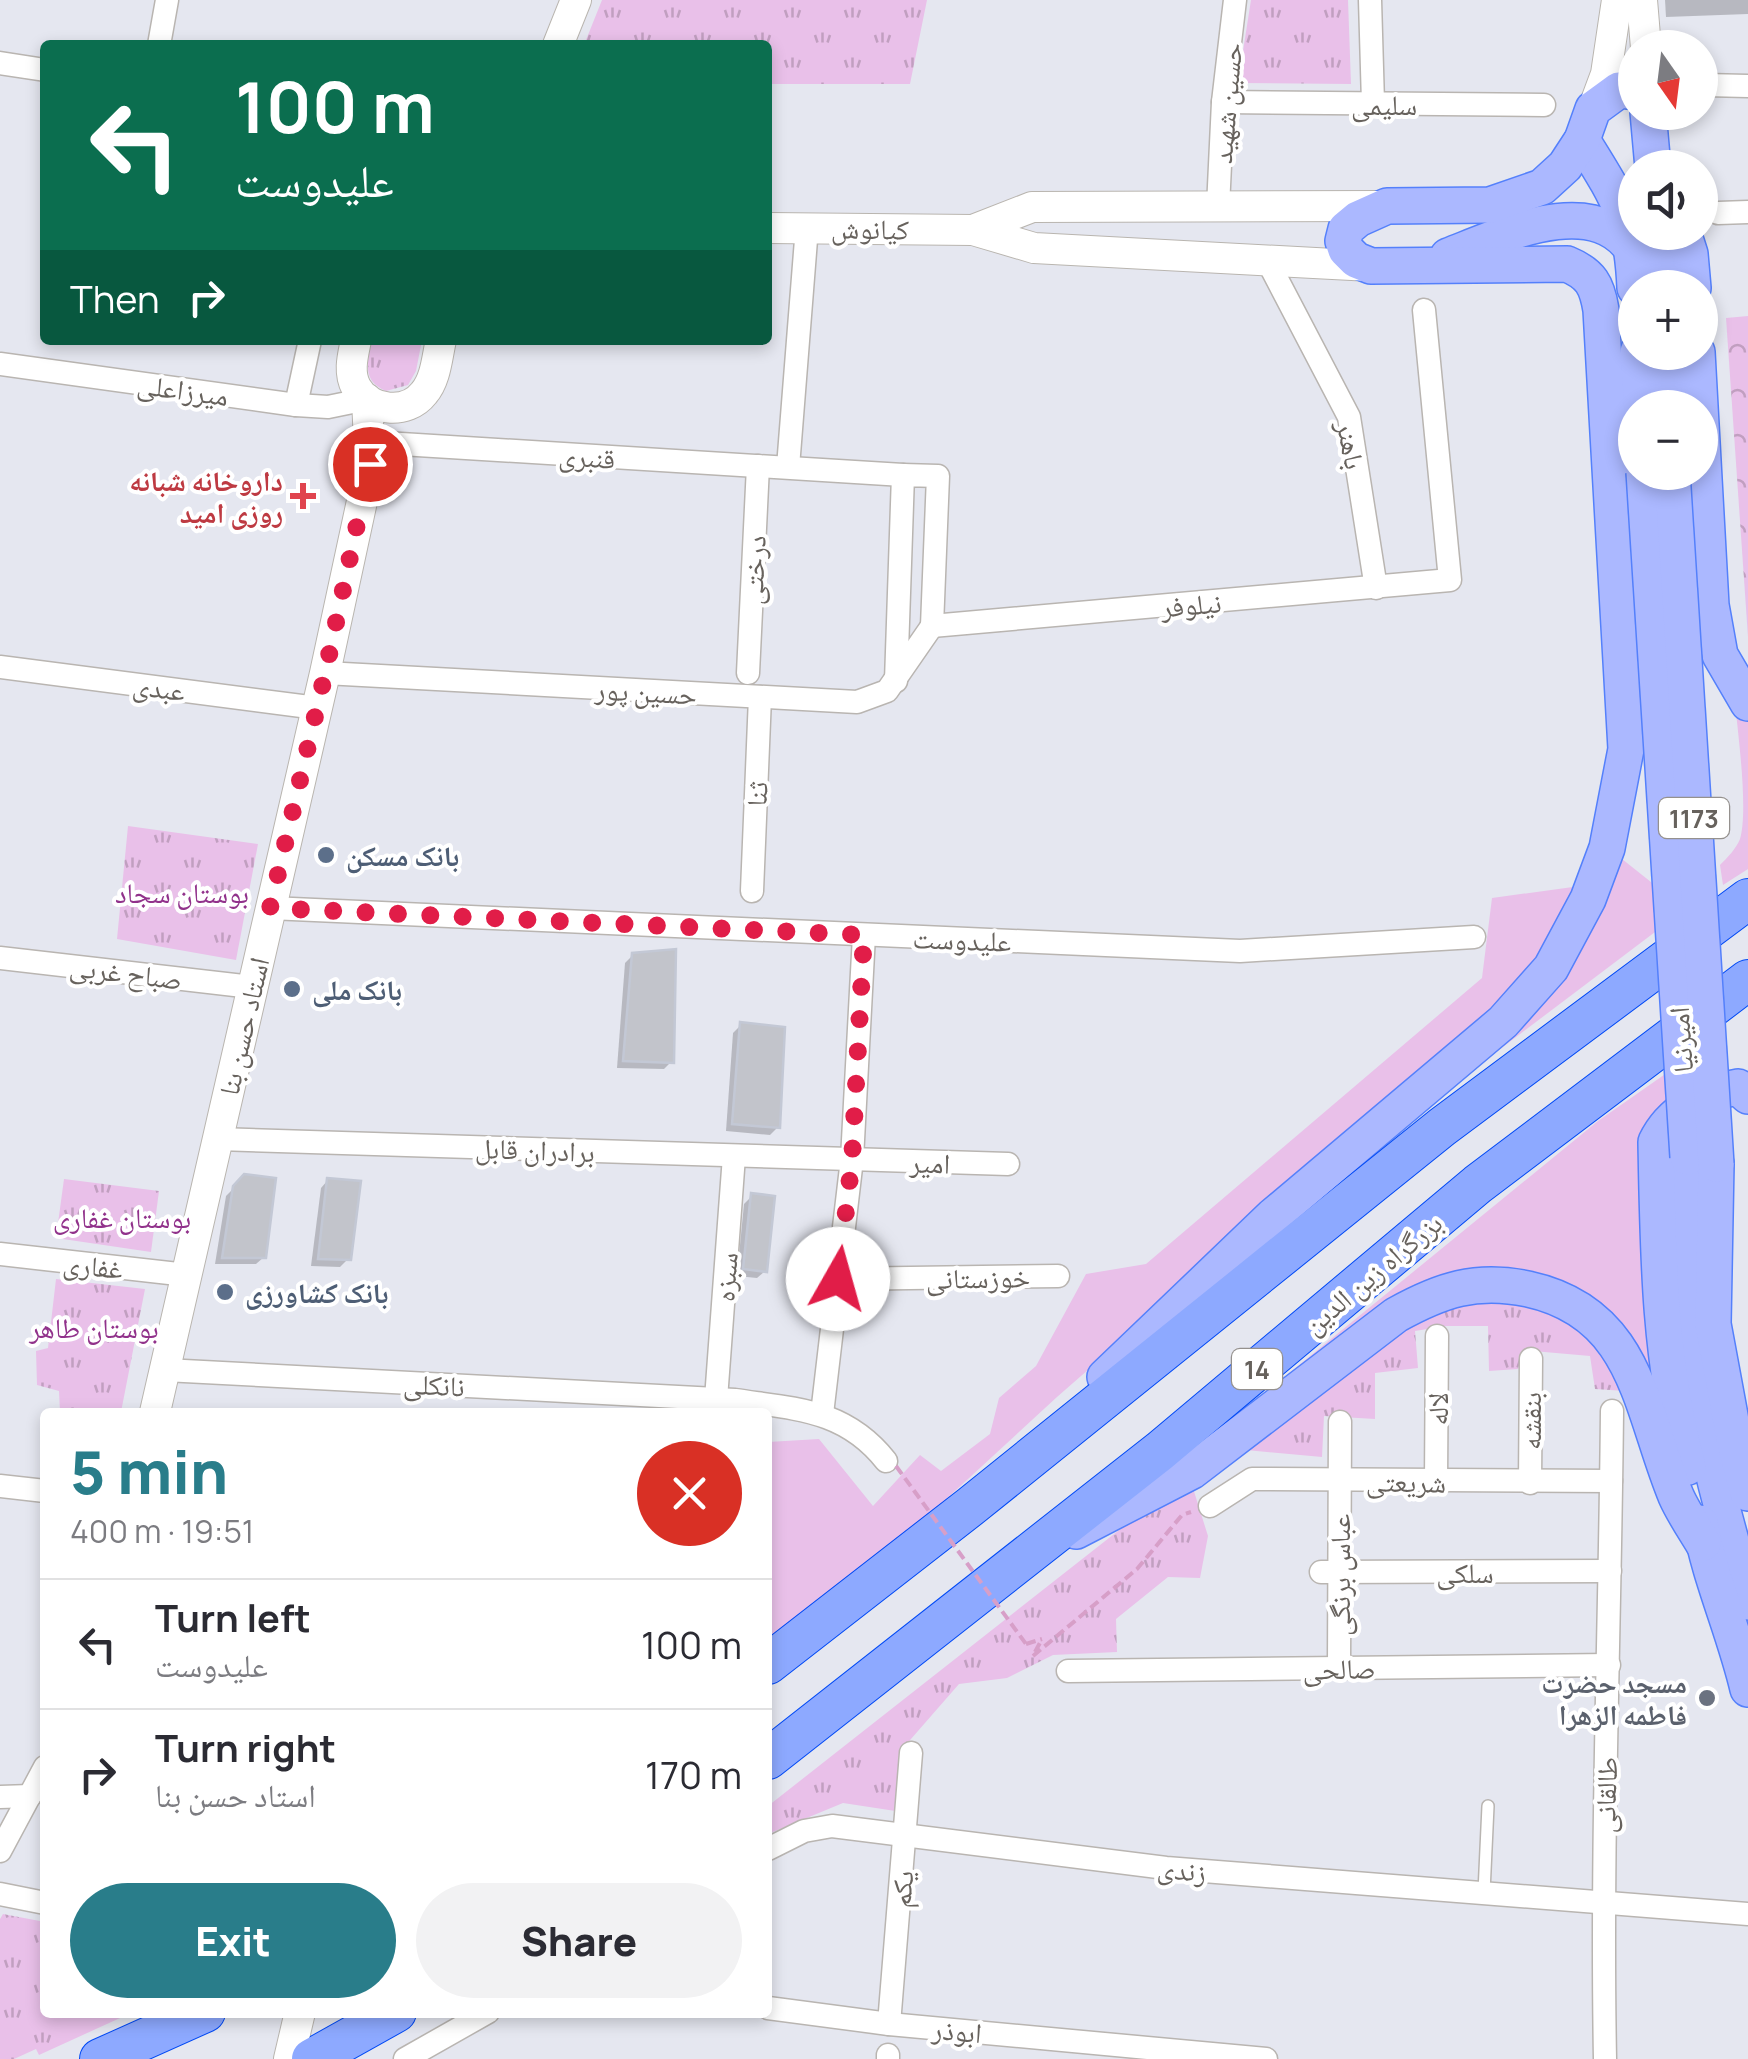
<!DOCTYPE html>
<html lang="en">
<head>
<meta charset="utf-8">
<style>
	:root { --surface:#fff; --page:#f2f2f3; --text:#2b2b33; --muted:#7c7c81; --line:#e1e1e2; --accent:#297d8a }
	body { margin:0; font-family:Manrope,"Noto Naskh Arabic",sans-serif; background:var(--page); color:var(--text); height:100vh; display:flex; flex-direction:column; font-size:38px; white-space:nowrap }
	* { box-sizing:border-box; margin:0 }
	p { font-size:32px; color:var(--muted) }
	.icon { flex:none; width:55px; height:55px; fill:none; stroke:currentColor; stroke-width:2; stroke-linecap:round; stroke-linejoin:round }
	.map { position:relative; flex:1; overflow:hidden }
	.details { position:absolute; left:40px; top:1408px; width:732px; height:610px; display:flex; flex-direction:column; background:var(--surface); border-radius:10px; box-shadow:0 5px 15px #0003 }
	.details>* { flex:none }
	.hud { position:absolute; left:40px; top:40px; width:732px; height:305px; border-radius:10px; box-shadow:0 5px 15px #0003; background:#0b6e4f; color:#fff; overflow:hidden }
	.needle { width:65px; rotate:166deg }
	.fabs { position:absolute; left:1618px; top:30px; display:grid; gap:20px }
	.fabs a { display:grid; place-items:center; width:100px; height:100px; border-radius:50%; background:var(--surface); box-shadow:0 5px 15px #0003; font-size:50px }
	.pin { position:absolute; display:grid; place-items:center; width:85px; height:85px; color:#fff; margin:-42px; border:5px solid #fff; border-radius:50%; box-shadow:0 2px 10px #0007 }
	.me { position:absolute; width:110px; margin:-55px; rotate:7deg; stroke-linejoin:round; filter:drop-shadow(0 0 8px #0008) }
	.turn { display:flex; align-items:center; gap:35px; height:210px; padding:0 30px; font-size:45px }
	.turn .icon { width:130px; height:130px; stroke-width:2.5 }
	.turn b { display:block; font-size:70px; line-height:85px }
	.then { display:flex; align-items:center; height:95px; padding:0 30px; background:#0003; gap:20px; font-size:38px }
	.round { display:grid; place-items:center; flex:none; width:105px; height:105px; border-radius:52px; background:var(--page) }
	.head { display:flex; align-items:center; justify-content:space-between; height:170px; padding:0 30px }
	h1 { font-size:60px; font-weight:800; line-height:75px; color:var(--accent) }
	.action { display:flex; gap:20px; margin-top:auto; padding:20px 30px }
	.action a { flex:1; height:115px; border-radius:60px; background:var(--accent); color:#fff; font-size:40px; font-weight:800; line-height:115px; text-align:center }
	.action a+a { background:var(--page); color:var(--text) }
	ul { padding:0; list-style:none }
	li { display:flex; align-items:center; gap:30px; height:130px; padding:0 30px; border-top:2px solid var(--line) }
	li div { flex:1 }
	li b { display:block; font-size:38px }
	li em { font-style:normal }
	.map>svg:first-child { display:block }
	.grass { fill:url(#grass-tufts) }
	.forest { fill:url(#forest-crowns) }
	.garden { fill:#e9c0e9 }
	.shadow { fill:#0003 }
	.building { fill:#c2c4cb; stroke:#c3c8d5; stroke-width:2.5 }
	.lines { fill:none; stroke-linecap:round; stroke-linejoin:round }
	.lane-casing { stroke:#b9b5b1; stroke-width:14 }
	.street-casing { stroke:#b9b5b1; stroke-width:25 }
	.secondary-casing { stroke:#b9b5af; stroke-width:32 }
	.primary-casing { stroke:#5480fb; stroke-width:38 }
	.highway-casing { stroke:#0049f5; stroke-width:42 }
	.path { stroke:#d79fc8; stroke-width:4; stroke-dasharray:10 5; stroke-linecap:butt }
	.lane { stroke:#fff; stroke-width:11 }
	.street { stroke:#fff; stroke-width:22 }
	.secondary { stroke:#fff; stroke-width:30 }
	.primary { stroke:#abb8ff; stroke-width:35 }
	.highway { stroke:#8da9ff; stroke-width:40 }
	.primary-bridge-casing { stroke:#5480fb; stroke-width:38; stroke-linecap:butt }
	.path-bridge { stroke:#d79fc8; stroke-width:4; stroke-dasharray:10 5; stroke-linecap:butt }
	.primary-bridge { stroke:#abb8ff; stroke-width:35 }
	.route { stroke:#e11d48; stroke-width:18; stroke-dasharray:0 32.4 }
	.health-dot { fill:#e0444e; stroke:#fff; stroke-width:4 }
	.service-dot { fill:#5c6f8a; stroke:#fff; stroke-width:4 }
	.worship-dot { fill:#6b7280; stroke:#fff; stroke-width:4 }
	.labels { text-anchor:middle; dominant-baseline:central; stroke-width:8; stroke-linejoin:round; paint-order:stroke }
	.shield { fill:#fff; stroke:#95918e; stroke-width:2.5 }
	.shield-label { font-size:25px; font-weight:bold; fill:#67625d }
	.street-label { font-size:28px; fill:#67625d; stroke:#fff }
	.health-label { font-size:28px; font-weight:bold; fill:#be3a42; stroke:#fff; text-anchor:end }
	.service-label { font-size:28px; font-weight:bold; fill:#4e5e75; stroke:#fff; text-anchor:start }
	.park-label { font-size:28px; fill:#91328b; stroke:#fff }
	.worship-label { font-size:28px; font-weight:bold; fill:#5b616d; stroke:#fff; text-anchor:end }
</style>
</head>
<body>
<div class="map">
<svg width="1748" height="2059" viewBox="0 0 1748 2059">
	<defs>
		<pattern id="grass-tufts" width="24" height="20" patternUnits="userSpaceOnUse" patternTransform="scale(2.5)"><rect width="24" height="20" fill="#e9c0e9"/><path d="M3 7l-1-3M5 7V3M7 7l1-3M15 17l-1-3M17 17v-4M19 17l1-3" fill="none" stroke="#c19fc0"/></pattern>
		<pattern id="forest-crowns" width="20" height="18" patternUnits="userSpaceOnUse" patternTransform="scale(2.5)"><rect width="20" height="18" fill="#e9c0e9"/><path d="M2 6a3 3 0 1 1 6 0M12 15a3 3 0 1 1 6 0" fill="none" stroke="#c19fc0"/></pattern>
	</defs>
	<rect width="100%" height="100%" fill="#e5e7f0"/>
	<!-- grass -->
	<g class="grass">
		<path d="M602,0H927L910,84H768V45H584Z"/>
		<path d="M1251,0H1348L1351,84L1238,83Z"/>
		<path d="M372,340H422L416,371L408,385L386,391C362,381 367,362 372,340Z"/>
		<path d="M128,826L258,844L236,960L117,939Z"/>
		<path d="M64,1179L159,1191L151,1252L56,1238Z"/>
		<path d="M56,1279L145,1289L121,1412H60L59,1391L37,1385L36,1351L48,1348Z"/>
		<path d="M1497,1295L1572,1320L1612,1361L1625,1391L1595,1389L1590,1356L1533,1351L1520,1362L1518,1369L1489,1371L1488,1326H1446L1415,1331L1418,1368L1375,1373V1419L1324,1416L1322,1457L1246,1450L1406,1324L1464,1297Z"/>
		<path d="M1192,1485L1208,1536L1200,1578L1168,1577L1116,1619L1117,1652L1053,1655L1007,1678L959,1684L904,1747L902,1812L843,1803L768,1834V1806L1137,1516Z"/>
		<path d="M3,1914L45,1922V2012L131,2013L39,2055L36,2049L14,2059H0V1919Z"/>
	</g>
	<!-- forest -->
	<path class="forest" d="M1748,316V637L1726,318Z"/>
	<!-- garden -->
	<g class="garden">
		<path d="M1736,712L1748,720V869L1723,885L1720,865C1727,858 1736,849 1740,839C1748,812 1739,742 1736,712Z"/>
		<path d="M1617,855L1661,890L1663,926L1438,1096Z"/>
		<path d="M1580,886L1554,943L1495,1014L1057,1397L880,1560L768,1641V1442L819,1439L873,1506L920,1455L941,1471L990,1434L999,1398L1036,1366L1086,1274L1146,1264L1482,978L1492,898Z"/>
		<path d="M1671,1070L1674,1442L1623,1336L1493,1272L1255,1401L1598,1121Z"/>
	</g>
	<!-- shadow -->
	<g class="shadow">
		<path d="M1665,0H1748V14L1666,17Z"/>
		<path d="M633,955L671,1062L664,1069L617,1068L625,963Z"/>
		<path d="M741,1025L778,1127L770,1135L726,1131L733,1033Z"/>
		<path d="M245,1177L264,1257L256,1264H215L226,1196Z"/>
		<path d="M328,1180L348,1259L340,1267L311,1266L321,1188Z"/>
		<path d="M752,1196L765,1271L757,1278L737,1276L744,1204Z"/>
	</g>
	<!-- building -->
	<g class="building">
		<path d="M676,949L674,1063L623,1061L632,953Z"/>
		<path d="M740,1022L785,1027L780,1128L732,1124Z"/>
		<path d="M244,1174L276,1178L266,1258H222L233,1186Z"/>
		<path d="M327,1178L361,1181L351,1260L318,1259Z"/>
		<path d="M751,1193L775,1196L767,1272L743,1269Z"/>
	</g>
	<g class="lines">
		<!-- lane casing -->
		<g class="lane-casing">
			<path id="lane" d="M1484,1892L1488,1806"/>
		</g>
		<!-- street casing -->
		<g class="street-casing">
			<g id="street">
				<path d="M1370,0L1373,103"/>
				<path d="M159,45L167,0"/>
				<path d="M0,63L45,70"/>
				<path d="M1705,85L1748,86"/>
				<path d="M1223,102L1544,105"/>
				<path d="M1218,207L1223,102L1235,0"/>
				<path d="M1718,213L1748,212"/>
				<path d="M1267,260L1349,417L1376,588"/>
				<path d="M0,364L296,405L328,407L367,399"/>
				<path d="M296,405L310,340"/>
				<path d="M385,443L903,475"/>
				<path d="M788,467L807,227"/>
				<path d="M932,626L1450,580L1424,310"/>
				<path d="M0,667L317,708"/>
				<path d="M325,673L857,702L887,691L932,626"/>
				<path d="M748,673L758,466"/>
				<path d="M896,681L903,475L938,476L932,626"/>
				<path d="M752,891L760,697"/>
				<path d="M270,908L1240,951L1474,937"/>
				<path d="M0,958L252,987"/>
				<path d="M218,1139L1008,1164"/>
				<path d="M0,1254L187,1275"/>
				<path d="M838,1279L1058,1276"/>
				<path d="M165,1370L735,1400C795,1409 845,1409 886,1461"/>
				<path d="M716,1399L734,1156"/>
				<path d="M822,1414L852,1159L864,935"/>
				<path d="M1436,1481L1437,1336"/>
				<path d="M1530,1483L1531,1359"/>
				<path d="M0,1486L45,1491"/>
				<path d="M1210,1506L1252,1479L1611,1481"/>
				<path d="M1321,1572L1610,1571"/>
				<path d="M1339,1668L1340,1422"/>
				<path d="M1068,1671L1609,1665"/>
				<path d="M0,1797L30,1796"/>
				<path d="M768,1849L804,1831L832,1826L1166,1868L1748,1914"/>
				<path d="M0,1851L45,1767"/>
				<path d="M0,1894L45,1903"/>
				<path d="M768,2008L889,2024L1266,2059"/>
				<path d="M889,2024L911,1753"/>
				<path d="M405,2059L488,2012"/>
				<path d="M888,2059V2055"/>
				<path d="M1605,2059C1601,1843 1610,1627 1612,1411"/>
			</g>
		</g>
		<!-- secondary casing -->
		<g class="secondary-casing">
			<g id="secondary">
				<path d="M1642,0L1646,48"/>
				<path d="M558,45L576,0"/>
				<path d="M1593,109L1606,74L1617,0"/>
				<path d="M768,228L973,230L1034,248L1371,266"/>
				<path d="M973,230L1032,207L1386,206"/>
				<path d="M356,340C353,355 348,372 356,387C370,412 407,415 424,393C436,379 437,357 441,340"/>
				<path d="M155,1412L325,673L370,464L367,399"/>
				<path d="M289,2059L300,2012"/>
			</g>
		</g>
		<!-- primary casing -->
		<g class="primary-casing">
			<g id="primary">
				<path d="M1648,112L1653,168"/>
				<path d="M1582,140C1618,198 1632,217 1635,288"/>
				<path d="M1657,232L1660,288"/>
				<path d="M1683,232L1690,254L1693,288"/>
				<path d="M1448,256C1501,236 1594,190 1634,252"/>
				<path d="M1638,352L1640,408"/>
				<path d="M1664,352L1668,408"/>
				<path d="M1697,352L1711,605L1720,655L1748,703"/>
				<path d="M1688,1157C1687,1218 1684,1280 1690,1340C1698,1429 1724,1516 1748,1602"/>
				<path d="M1716,1164L1713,1324L1736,1448L1748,1493"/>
				<path d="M1105,1377L1273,1216L1503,1022L1551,968L1588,899L1607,848L1626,749L1601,310C1597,285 1591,274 1567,264L1371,266L1356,260L1346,250L1343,241L1346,229L1358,219L1387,206L1490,205L1542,187L1565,166L1582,140L1593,109L1619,90L1635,92"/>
				<path d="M1688,1467C1659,1361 1658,1252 1656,1142C1670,1112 1705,1092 1738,1087L1748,1096"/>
				<path d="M1700,1523C1710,1579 1735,1633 1748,1689"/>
				<path d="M1076,1531L1192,1471L1396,1315C1441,1290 1476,1278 1528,1289C1638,1313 1640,1409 1676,1496C1683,1512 1694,1528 1703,1543"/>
			</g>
		</g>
		<!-- highway casing -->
		<g class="highway-casing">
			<g id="highway">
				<path d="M768,1664L971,1506L1442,1127L1748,899"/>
				<path d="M768,1759L1160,1451L1478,1184L1748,980"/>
				<path d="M100,2059L205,2012"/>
				<path d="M312,2059L396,2012"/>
			</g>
		</g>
		<!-- path -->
		<g class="path">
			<path d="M1026,1644L1042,1639"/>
			<path d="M1035,1652L1042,1639"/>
			<path d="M1033,1656L1137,1569L1182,1515L1191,1512"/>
		</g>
		<!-- lane -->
		<use href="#lane" class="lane"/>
		<!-- street -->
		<use href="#street" class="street"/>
		<!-- secondary -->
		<use href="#secondary" class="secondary"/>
		<!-- primary -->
		<use href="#primary" class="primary"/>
		<!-- highway -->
		<use href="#highway" class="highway"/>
		<!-- primary-bridge casing -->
		<g class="primary-bridge-casing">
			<g id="primary-bridge">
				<path d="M1644,472L1688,1157"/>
				<path d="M1672,472L1716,1164"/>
			</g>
		</g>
		<!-- path-bridge -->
		<path class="path-bridge" d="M896,1466L1026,1644"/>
		<!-- primary-bridge -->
		<use href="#primary-bridge" class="primary-bridge"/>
	</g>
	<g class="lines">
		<!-- route -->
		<path class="route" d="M370,464L325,674L270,908L864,935L852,1160L838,1279"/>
	</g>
	<!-- markers -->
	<path class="health-dot" d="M298 481h10v10h10v10h-10v10h-10v-10h-10v-10h10z"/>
	<g class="service-dot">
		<circle cx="326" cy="855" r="10"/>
		<circle cx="292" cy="989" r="10"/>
		<circle cx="225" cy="1292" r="10"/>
	</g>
	<circle class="worship-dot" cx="1707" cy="1698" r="10"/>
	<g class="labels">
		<!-- shield labels -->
		<g class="shield">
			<rect x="1659" y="798" width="70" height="40" rx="8"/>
			<rect x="1232" y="1349" width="50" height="40" rx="8"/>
		</g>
		<g class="shield-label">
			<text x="1694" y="818">1173</text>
			<text x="1257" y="1369">14</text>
		</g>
		<!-- street labels -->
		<g class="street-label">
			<text transform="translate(1226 103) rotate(-85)">حسین شهید</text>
			<text x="1384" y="104">سلیمی</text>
			<text transform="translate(870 228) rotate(1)">کیانوش</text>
			<text transform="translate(183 389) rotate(8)">میرزاعلی</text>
			<text transform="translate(1352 445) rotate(79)">باهنر</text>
			<text transform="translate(587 456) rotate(4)">قنبری</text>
			<text transform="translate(753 570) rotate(-87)">درختی</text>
			<text transform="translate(1191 604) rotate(-5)">نیلوفر</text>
			<text transform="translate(159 687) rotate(7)">عبدی</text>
			<text transform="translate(646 691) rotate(3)">حسین پور</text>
			<text transform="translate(756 794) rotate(-87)">ثنا</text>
			<text transform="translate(962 939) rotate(2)">علیدوست</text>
			<text transform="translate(126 972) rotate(7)">صباح غربی</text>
			<text transform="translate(243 1026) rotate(-77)">استاد حسن بنا</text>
			<text transform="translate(1680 1040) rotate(-94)">امیرنیا</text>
			<text transform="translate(535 1149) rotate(2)">برادران قابل</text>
			<text transform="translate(930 1162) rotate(2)">امیر</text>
			<text transform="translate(93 1265) rotate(6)">غفاری</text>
			<text transform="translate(1372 1273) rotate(-40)">بزرگراه زین الدین</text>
			<text transform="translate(725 1277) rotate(-86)">سبزه</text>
			<text transform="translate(978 1277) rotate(-1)">خوزستانی</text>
			<text transform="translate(434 1384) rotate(3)">نانکلی</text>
			<text transform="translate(1437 1409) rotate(-90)">لاله</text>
			<text transform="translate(1530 1421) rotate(-90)">بنقشه</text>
			<text transform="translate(1406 1481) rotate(1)">شریعتی</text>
			<text x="1465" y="1572">سلکی</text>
			<text transform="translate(1339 1575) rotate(-90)">عباس برنگی</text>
			<text transform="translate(1339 1668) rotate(-1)">صالحی</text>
			<text transform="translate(1605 1795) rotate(-88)">طالقانی</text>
			<text transform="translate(1182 1869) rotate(6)">زندی</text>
			<text transform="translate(901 1889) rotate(-85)">یکم</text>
			<text transform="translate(957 2030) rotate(5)">ابوذر</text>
		</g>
		<!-- health labels -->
		<g class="health-label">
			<text x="283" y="480">داروخانه شبانه<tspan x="283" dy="32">روزی امید</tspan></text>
		</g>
		<!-- service labels -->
		<g class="service-label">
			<text x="346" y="855">بانک مسکن</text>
			<text x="312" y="989">بانک ملی</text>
			<text x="245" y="1292">بانک کشاورزی</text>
		</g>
		<!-- park labels -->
		<g class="park-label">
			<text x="182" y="892">بوستان سجاد</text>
			<text x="122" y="1217">بوستان غفاری</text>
			<text x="94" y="1327">بوستان طاهر</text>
		</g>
		<!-- worship labels -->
		<g class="worship-label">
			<text x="1687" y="1682">مسجد حضرت<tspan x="1687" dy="32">فاطمه الزهرا</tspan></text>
		</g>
	</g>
</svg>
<div class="fabs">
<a><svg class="needle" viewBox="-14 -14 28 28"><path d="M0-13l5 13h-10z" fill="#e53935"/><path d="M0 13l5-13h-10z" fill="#7c7c81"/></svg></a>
<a><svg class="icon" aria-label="sound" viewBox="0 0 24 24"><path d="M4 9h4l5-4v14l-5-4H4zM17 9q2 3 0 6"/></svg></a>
<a>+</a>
<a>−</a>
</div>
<div class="pin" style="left:370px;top:464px;background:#d93025"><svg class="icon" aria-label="arrive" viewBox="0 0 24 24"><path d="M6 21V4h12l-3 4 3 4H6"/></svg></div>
<svg class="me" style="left:838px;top:1279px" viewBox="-20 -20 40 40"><circle r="19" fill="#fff"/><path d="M0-13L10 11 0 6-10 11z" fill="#e11d48"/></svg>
<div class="hud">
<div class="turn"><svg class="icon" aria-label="left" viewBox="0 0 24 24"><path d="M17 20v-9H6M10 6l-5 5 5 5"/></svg><div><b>100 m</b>علیدوست</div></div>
<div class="then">Then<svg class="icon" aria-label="right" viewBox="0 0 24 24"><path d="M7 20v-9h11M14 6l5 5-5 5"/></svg></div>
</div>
<section class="details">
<div class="head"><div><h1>5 min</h1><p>400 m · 19:51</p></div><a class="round" style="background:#d93025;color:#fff"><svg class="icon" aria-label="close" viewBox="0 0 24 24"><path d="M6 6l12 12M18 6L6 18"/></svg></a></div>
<ul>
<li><svg class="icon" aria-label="left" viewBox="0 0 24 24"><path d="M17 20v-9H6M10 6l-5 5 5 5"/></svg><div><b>Turn left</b><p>علیدوست</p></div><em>100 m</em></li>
<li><svg class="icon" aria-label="right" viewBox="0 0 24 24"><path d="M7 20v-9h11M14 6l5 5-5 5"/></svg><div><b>Turn right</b><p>استاد حسن بنا</p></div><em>170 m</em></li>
</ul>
<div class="action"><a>Exit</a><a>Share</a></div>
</section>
</div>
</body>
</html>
